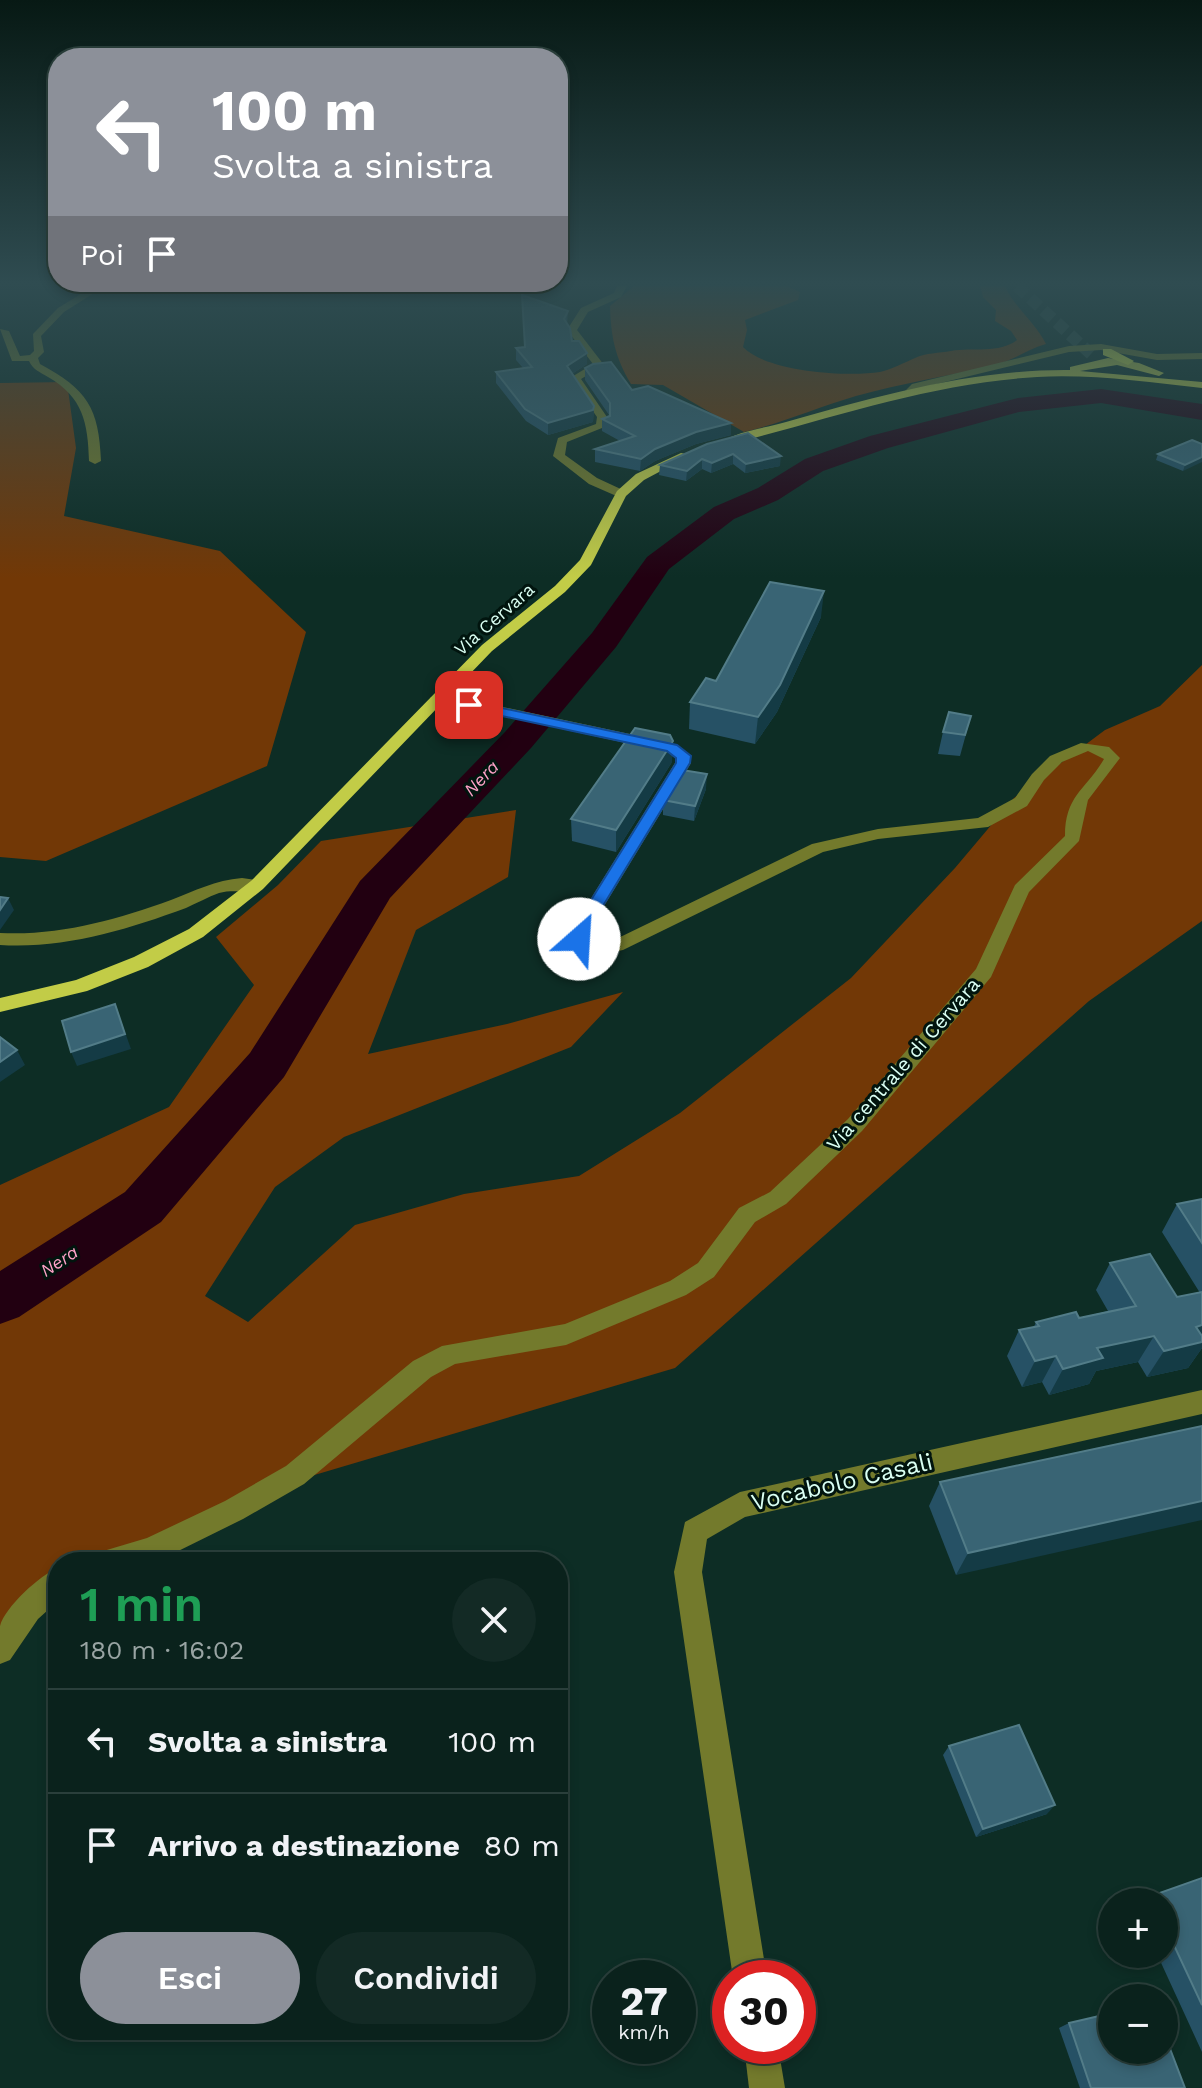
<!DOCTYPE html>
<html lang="it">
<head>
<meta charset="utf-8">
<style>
	:root { --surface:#0a221c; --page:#132a25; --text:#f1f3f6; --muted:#99a4a3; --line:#2a3f3b; --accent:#8c9099 }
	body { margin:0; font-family:"Work Sans",sans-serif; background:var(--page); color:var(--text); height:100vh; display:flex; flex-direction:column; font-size:30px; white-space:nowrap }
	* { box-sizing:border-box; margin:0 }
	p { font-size:26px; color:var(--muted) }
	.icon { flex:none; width:44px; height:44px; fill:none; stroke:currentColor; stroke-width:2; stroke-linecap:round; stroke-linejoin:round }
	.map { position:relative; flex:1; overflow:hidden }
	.details { position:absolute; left:48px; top:1552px; width:520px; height:488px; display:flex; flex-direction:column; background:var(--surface); border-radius:32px; box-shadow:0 4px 12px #0003,0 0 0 2px var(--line) }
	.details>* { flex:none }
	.hud { position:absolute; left:48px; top:48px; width:520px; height:244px; border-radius:32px; box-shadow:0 4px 12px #0003,0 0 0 2px var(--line); background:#8c9099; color:#fff; overflow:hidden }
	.tools { position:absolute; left:1098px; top:1888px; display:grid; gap:16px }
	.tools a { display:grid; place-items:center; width:80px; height:80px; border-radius:50%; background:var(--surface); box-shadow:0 4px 12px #0003,0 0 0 2px var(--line); font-size:40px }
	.speed { position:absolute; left:592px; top:1960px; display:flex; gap:16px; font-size:40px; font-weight:700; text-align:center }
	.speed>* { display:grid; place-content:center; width:104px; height:104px; border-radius:50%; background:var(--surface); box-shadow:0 4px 12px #0003,0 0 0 2px var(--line); line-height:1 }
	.speed small { font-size:20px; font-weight:400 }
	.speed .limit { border:12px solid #d22; background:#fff; color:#111 }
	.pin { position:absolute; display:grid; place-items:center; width:68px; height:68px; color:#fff; margin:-34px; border-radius:16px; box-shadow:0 4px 12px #0006 }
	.me { position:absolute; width:88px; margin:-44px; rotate:26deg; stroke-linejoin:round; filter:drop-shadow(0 0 6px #0008) }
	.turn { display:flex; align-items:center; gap:28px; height:168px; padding:0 32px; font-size:36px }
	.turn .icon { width:104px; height:104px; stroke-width:2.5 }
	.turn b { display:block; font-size:56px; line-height:68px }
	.then { display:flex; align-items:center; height:76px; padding:0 32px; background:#0003; gap:16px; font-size:30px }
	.round { display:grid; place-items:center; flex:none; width:84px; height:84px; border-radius:42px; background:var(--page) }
	.headline { display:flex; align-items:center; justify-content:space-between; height:136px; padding:0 32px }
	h1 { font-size:48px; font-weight:600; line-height:60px; color:#1e9e55 }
	.primary-button { display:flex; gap:16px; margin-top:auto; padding:16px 32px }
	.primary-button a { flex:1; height:92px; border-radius:48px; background:var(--accent); color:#fff; font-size:32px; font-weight:600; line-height:92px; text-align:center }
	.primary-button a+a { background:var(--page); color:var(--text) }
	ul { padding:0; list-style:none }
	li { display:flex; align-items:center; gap:24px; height:104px; padding:0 32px; border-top:2px solid var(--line) }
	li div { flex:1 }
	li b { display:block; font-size:30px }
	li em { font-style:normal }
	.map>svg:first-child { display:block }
	.forest { fill:#723806 }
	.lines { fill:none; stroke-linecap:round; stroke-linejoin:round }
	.river { fill:#201; fill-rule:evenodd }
	.highway-tunnel { stroke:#2c4c44; stroke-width:12; stroke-dasharray:12 6; stroke-linecap:butt }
	.minor { fill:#737a2c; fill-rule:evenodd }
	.major { fill:#c2cc47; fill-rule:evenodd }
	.highway { fill:#e1ed47; fill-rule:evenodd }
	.wall { fill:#265165 }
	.shaded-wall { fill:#143b45 }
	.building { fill:#396474; stroke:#527c88; stroke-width:2 }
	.route { fill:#1a73e8; stroke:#114b97; stroke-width:2 }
	.labels { text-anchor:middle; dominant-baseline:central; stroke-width:6; stroke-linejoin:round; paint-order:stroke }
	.far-street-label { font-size:18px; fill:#dafff3; stroke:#01140e }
	.far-water-label { font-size:18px; font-style:italic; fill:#fea2c8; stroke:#01140e }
	.street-label { font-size:20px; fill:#dafff3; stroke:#01140e }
	.near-street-label { font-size:24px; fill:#dafff3; stroke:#01140e }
</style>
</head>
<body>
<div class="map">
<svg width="1202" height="2088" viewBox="0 0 1202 2088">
	<rect width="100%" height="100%" fill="#0d2d25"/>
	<!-- forest -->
	<g class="forest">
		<path d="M634,286H787L800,292L798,300L745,320L747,330L743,347C767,372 847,377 880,372C893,369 903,363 915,358C926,353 939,353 951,351C973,347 999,354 1017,340L1011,331L995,321L996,310L983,297L980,286H1005C1013,306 1036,323 1046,344C1028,349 1014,360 995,365C949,376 902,383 856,396C818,407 783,423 744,432L663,385L631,384C615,357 611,337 610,306Z"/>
		<path d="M67,382L76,448L64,516L220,551L306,632L267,766L46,861L0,857V383Z"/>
		<path d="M1202,665V921L1089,1001L675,1368L274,1487L137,1562H58V1605L0,1637V1185L169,1107L254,985L216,937L278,885L321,841L516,810L508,877L416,930L368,1054L507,1024L623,992L571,1047L344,1137L275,1187L205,1296L248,1322L355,1225L464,1194L579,1176L680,1113L851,978L955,868L1014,798L1105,730L1160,706Z"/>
	</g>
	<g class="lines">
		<!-- river -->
		<path class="river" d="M1101,389L1202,404V420L1101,403L1019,412L888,448L823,471L778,500L734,519L669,569L616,647L531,748L390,898L284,1077L161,1222L19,1317L0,1324V1271L125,1192L250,1053L360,881L505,732L592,633L647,557L714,507L758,488L805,459L870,436L1018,398Z"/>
		<!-- highway-tunnel -->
		<path class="highway-tunnel" d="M1017,286L1091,354"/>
		<!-- minor -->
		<g class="minor">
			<path d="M94,286H105L64,312L41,336L44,352L38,358L40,364C87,389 99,408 101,461L95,464L89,461C88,423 83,397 48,377C40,372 33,370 29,361H12L0,329L9,331L20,356L30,355L34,351L33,334L58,308Z"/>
			<path d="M617,286H627L621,297L588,312L577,330L604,365L581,379L607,417V426L567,442L565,455L597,478L625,491V497L621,498L589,484L553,456L558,438L596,424L597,417L570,378L593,364L567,330L581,308L614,293Z"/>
			<path d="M1101,344L1157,354L1202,353V359L1157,360L1101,350L1069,352L920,388L911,396L902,394L912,384L1069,346Z"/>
			<path d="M438,693L672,743L691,756V763L590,929L589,937L598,943L612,941L812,844L878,829L978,818L1015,798L1032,774L1050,756L1081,743L1109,747L1120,758L1088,800L1079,841L1029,892L991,977L862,1131L786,1204L755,1222L714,1277L686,1295L566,1345L455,1364L431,1377L304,1484L243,1519L156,1562H96L100,1552L147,1538L225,1501L286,1466L413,1361L442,1346L565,1324L670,1281L698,1263L739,1208L770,1192L848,1119L976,969L1015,885L1065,836C1065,795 1086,790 1104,759L1088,751L1062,762L1044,780L1027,806L988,827L878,839L823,852L623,950L595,956L570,939L572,929L675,763V758L667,752L433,701L430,698Z"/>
			<path d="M242,878L263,881L266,885C256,896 234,888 219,893C208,897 197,903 186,908C126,930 64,949 0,945V933C59,936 115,920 171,900C195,891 215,880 242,878Z"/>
			<path d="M1202,1390V1414L745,1517L707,1539L702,1572L767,1978H733L674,1572L685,1522L740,1492Z"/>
			<path d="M58,1568V1601L38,1619L10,1660L0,1664C0,1653 0,1637 0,1626C5,1607 40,1575 58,1568Z"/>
			<path d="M744,2046H778L785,2088H749Z"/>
		</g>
		<!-- major -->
		<g class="major">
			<path d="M1108,358L1139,363L1164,373L1159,376L1117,365L1080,371L1202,382V388C1147,382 1092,374 1037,377C930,383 830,419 727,445L721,442C738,431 766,428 786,422C878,396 973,369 1070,370V367Z"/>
			<path d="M681,453L691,455L644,480L626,496L591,565L565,592L492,651L263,889L203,937L148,967L87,991L0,1012V998L76,980L134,957L189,929L251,881L482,645L555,586L580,560L617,491L636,474Z"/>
		</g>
		<!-- highway -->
		<path class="highway" d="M1103,349H1111L1134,361L1128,365L1103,355Z"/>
	</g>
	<!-- wall -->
	<g class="wall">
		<path d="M568,311L567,324L572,341L587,364L572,374L594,406L593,422L548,435L526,421L496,383V372L523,368L516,360V348L525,347Z"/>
		<path d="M585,368L632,390L731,435L696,444L655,461L640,471L595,462V449L620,441L602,431V419L609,415L585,380Z"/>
		<path d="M707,444L780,466L745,473L733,464L711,473L702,469L686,481L659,475L660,465Z"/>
		<path d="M1202,444L1183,471L1156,460L1158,454Z"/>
		<path d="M821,617L777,712L755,744L689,729L690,702L716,681Z"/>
		<path d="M971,716L960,756L938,754L943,732Z"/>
		<path d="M672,762L616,852L572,841L571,819Z"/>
		<path d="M706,789L694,821L663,815V800Z"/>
		<path d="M1202,1199V1348L1188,1368L1147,1377L1138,1362L1096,1371L1089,1384L1049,1395L1042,1382L1022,1387L1007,1356L1019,1330L1034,1327L1036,1322L1079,1318L1108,1311L1096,1290L1110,1263L1177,1297L1200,1293L1162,1232L1177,1204Z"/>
		<path d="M1202,1426L956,1575L929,1506L940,1482Z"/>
		<path d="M949,1746L1047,1814L976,1837L943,1755Z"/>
		<path d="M1202,1878V2052L1157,1954H1164V1902H1141L1151,1896Z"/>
		<path d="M1069,2023L1185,2088H1080L1059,2028Z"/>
	</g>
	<!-- shaded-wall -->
	<g class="shaded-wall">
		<path d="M587,353V364L567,377V366Z"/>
		<path d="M594,406L593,422L548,435V423Z"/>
		<path d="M731,423V435L696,444L655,461L640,471L641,459L655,449L696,432Z"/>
		<path d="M733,454V464L711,473L712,463Z"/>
		<path d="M781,456L780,466L745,473L746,464Z"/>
		<path d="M1202,457V462L1183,471L1185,465Z"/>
		<path d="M702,459V469L686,481L687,471Z"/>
		<path d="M824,591L821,617L777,712L755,744L758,717Z"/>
		<path d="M673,741L672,762L616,852V830Z"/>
		<path d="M707,774L706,789L694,821L695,806Z"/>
		<path d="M8,898L14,910L0,930V910Z"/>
		<path d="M115,1004L131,1049L77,1066L71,1052Z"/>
		<path d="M17,1050L25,1065L0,1082V1062Z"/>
		<path d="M1202,1325V1348L1188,1368L1147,1377L1164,1351L1196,1327Z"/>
		<path d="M1154,1336L1138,1362L1096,1371L1089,1384L1049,1395L1063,1369L1097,1348Z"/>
		<path d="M1056,1356L1042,1382L1022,1387L1035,1361Z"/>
		<path d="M1202,1501V1520L956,1575L968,1553Z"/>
		<path d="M1055,1805L1047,1814L976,1837L983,1829Z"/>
	</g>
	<!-- building -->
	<g class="building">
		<path d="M522,295L568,311L564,319L570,328L572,341H579L587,353L567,366L594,406L593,410L548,423L525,409L496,372L532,367L516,348L525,347Z"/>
		<path d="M611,362L632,390L648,386L731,423L696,432L655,449L641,459L595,449L635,436L602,419L610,416V403L585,368L593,364Z"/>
		<path d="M748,433L781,456L746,464L733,454L712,463L702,459L687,471L660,465L707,444Z"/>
		<path d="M1192,440L1202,444V457L1185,465L1158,454Z"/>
		<path d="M770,582L824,591L780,685L758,717L690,702L706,678L716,681Z"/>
		<path d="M949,712L971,716L965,735L943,732Z"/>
		<path d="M635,728L670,735L673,741L616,830L571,819Z"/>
		<path d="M682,770L707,774L695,806L663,800Z"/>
		<path d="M0,897L8,898L0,910Z"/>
		<path d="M115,1004L125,1034L71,1052L62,1021Z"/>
		<path d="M0,1037L17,1050L0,1062Z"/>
		<path d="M1202,1199V1243L1177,1204Z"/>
		<path d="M1150,1254L1177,1297L1202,1292V1325L1196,1327L1202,1336V1342L1164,1351L1154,1336L1097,1348L1103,1358L1063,1369L1056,1356L1035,1361L1019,1330L1039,1326L1036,1322L1076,1312L1079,1318L1136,1306L1110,1263Z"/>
		<path d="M1202,1426V1501L968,1553L940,1482Z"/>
		<path d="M1019,1725L1055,1805L983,1829L949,1746Z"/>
		<path d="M1202,1878V2005L1164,1924V1902H1154L1151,1896Z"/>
		<path d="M1112,2013V2050H1164V2033L1185,2088H1091L1069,2023Z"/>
	</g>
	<!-- sky -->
	<linearGradient id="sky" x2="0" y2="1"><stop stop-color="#071914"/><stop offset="0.49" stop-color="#2f4c51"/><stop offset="1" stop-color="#2f4c51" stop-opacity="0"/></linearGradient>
	<rect width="1202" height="578" fill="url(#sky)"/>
	<!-- route -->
	<path class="route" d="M469,701L677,745L691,756L690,763L589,929L585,943H573V929L676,763V758L667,751L464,708L462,705Z"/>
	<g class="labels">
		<!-- far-street labels -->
		<g class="far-street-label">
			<text transform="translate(494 619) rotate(-41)">Via Cervara</text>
		</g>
		<!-- far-water labels -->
		<g class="far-water-label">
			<text transform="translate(481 778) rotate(-46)">Nera</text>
			<text transform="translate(59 1261) rotate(-33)">Nera</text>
		</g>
		<!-- street labels -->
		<g class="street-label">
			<text transform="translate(903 1064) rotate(-49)">Via centrale di Cervara</text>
		</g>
		<!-- near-street labels -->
		<g class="near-street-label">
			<text transform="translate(842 1482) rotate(-13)">Vocabolo Casali</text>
		</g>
	</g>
</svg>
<div class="tools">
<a>+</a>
<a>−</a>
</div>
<div class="speed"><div>27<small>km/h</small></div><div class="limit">30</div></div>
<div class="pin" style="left:469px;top:705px;background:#d93025"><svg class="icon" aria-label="arrive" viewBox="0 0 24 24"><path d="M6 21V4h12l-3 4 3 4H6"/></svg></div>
<svg class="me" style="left:579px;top:939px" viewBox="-20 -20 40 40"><circle r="19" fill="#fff"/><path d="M0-13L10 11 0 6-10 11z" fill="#1a73e8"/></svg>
<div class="hud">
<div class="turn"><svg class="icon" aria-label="left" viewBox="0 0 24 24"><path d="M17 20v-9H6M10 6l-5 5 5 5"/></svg><div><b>100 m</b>Svolta a sinistra</div></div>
<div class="then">Poi<svg class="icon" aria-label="arrive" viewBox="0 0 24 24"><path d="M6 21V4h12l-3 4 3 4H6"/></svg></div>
</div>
<section class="details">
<div class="headline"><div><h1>1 min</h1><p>180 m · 16:02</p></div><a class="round"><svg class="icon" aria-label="close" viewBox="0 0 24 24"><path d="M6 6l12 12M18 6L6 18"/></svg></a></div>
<ul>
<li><svg class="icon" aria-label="left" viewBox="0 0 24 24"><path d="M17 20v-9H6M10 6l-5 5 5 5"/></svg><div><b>Svolta a sinistra</b></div><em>100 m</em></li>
<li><svg class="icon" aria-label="arrive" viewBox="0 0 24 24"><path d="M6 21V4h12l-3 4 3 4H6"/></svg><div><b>Arrivo a destinazione</b></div><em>80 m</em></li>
</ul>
<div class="primary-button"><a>Esci</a><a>Condividi</a></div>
</section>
</div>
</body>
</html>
